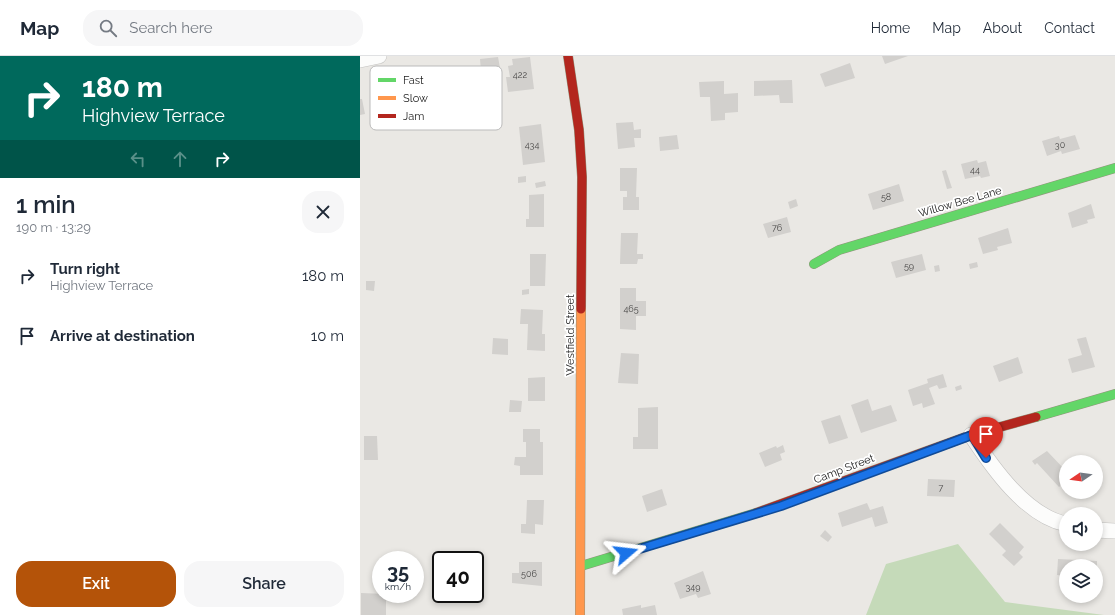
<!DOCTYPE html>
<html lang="en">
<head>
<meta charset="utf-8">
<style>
	:root { --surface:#fff; --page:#f6f6f7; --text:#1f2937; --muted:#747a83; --line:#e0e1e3; --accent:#b45309 }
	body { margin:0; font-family:Raleway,sans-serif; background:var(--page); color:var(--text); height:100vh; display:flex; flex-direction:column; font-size:15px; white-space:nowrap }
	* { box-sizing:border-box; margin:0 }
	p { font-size:13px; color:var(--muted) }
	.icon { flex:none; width:22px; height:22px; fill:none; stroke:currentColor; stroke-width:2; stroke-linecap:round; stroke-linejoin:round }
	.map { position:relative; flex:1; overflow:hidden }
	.drawer { display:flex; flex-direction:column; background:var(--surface); width:360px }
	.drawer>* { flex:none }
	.guide { background:#00695c; color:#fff; overflow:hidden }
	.needle { width:26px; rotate:257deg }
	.controls { position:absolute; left:699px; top:399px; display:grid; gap:8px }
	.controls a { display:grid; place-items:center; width:44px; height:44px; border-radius:50%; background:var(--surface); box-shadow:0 2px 6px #0003; font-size:20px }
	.speed { position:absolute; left:12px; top:495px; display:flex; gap:8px; font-size:20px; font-weight:700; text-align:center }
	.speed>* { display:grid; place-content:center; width:52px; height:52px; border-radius:50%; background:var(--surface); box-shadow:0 2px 6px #0003; line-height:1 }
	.speed small { font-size:10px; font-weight:400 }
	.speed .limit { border:2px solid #111; border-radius:6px; background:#fff; color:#111 }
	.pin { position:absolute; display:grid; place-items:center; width:34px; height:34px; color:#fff; margin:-41px -17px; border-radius:50% 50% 50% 0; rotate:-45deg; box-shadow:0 0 4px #0007 }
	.pin .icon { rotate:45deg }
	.me { position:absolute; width:44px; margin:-22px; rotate:73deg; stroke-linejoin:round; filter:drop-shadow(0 0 3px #0008) }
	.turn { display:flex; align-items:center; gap:14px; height:84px; padding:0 16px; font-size:18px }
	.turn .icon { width:52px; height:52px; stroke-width:2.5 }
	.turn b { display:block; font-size:28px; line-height:34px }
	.lanes { display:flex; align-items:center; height:38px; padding:0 16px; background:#0003; justify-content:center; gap:20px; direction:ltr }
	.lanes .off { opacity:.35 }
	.round { display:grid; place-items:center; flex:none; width:42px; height:42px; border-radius:16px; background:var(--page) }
	.head { display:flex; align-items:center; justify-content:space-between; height:68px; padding:0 16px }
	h1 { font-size:24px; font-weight:600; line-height:30px }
	.button { display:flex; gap:8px; margin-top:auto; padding:8px 16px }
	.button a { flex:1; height:46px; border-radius:16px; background:var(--accent); color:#fff; font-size:16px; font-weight:600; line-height:46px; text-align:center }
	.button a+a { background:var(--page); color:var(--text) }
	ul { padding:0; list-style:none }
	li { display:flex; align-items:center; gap:12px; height:60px; padding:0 16px }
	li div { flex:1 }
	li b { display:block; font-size:15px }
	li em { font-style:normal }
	header { display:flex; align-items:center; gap:24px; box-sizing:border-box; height:56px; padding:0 20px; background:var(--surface); border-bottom:1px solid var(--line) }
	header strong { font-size:19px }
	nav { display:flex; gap:22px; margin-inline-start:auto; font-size:14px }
	.search { width:280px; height:36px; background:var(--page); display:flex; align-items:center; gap:10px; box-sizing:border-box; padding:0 14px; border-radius:16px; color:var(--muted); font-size:15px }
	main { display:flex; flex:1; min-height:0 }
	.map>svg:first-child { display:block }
	.forest { fill:#c5dab9 }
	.building { fill:#d2d0cd }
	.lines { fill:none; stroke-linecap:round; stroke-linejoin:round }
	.street-casing { stroke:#c3c2c0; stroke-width:16 }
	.fast-casing { stroke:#93937c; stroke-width:10 }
	.slow-casing { stroke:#93937c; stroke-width:10 }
	.jam-casing { stroke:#93937c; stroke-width:10 }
	.street { stroke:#fcfcfb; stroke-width:15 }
	.fast { stroke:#63d668; stroke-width:9 }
	.slow { stroke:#ff974d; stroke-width:9 }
	.jam { stroke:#b3261e; stroke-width:9 }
	.route-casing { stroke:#114b97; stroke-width:10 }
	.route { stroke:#1a73e8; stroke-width:7 }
	.labels { text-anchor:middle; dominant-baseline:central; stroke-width:3.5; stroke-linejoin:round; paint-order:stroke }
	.number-label { font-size:9px; fill:#4a4948 }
	.street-label { font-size:11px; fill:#1c1c1c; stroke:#fff }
	.key { fill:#fff; stroke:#bbb; stroke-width:1 }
	.key-label { font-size:11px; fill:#1c1c1c }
</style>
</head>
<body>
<header>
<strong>Map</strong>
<div class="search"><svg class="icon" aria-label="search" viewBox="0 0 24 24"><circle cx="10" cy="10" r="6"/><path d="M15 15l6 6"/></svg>Search here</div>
<nav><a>Home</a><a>Map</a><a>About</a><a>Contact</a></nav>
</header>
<main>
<section class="drawer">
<div class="guide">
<div class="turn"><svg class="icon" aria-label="right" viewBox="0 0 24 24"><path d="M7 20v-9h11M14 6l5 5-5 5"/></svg><div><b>180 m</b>Highview Terrace</div></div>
<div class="lanes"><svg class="icon off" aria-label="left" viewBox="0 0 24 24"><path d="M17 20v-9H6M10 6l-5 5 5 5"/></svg><svg class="icon off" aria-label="ahead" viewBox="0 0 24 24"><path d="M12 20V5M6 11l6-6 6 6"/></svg><svg class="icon" aria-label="right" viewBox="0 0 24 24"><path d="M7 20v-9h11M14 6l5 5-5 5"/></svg></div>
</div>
<div class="head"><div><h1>1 min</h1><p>190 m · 13:29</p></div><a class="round"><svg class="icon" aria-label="close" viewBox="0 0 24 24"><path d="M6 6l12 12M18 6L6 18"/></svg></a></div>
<ul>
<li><svg class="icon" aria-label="right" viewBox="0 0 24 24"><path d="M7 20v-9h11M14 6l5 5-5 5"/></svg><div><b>Turn right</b><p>Highview Terrace</p></div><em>180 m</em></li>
<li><svg class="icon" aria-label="arrive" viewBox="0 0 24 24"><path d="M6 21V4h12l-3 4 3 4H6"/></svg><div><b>Arrive at destination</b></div><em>10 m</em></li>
</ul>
<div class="button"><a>Exit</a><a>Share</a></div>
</section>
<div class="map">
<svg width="755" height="559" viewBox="0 0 755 559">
	<rect width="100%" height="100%" fill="#eae8e4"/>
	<!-- forest -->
	<path class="forest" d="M598,488L645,546L744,559H506L526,508Z"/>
	<!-- building -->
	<g class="building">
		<path d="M522,0H548L525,8Z"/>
		<path d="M138,1L140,12L121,15L120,3Z"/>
		<path d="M170,1L174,33L148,36L146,21H150L148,10L153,9L152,3Z"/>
		<path d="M490,7L495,22L465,31L460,18Z"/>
		<path d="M432,24L433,47H420L419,39L394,40V25Z"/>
		<path d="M364,25V38L378,37V56L365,57V64L351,65L350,41H340L339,26Z"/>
		<path d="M0,43H2L5,58L0,59Z"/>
		<path d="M273,66L274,74L281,73V82H274L275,91L258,93L256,67Z"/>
		<path d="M181,68L185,106L163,109L159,71Z"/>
		<path d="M317,79L319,93L300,95L299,81Z"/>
		<path d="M715,79L720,93L702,98L701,95L687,100L682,85L699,80L700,83Z"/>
		<path d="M617,104L618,107L626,105L630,120L621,122L620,120L605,123L601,108Z"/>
		<path d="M260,112H277L276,141H279V154H263V141H267V135H260Z"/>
		<path d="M586,114L592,132L587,133L582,115Z"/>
		<path d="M166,120V126L158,127V121Z"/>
		<path d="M185,125L186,130L176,132L175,127Z"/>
		<path d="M539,128L544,145L513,154L508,138Z"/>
		<path d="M184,138V171H166V163H169V139Z"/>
		<path d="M436,143L438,150L430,153L428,146Z"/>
		<path d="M731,148L735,162L727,164L728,167L712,172L708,157Z"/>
		<path d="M427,161L431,176L408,182L403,168Z"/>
		<path d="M648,172L652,187L637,191L638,194L623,198L618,182Z"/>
		<path d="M261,177H278L277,198H283V203H278L277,208H260Z"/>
		<path d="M170,198H186L185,230H170Z"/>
		<path d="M562,198L566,214L536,222L531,206Z"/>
		<path d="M617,206L618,211L610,213L609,208Z"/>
		<path d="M579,209L580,215L575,216L574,210Z"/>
		<path d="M6,225H15L14,235L6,234Z"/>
		<path d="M260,232H276V245H286V260H276V274L260,273Z"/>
		<path d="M169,233V238L162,239V234Z"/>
		<path d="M161,253L183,254L182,278H185V295L167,294L168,268H160Z"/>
		<path d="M726,281L735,311L712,317L708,303L722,299L717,283Z"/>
		<path d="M133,282L148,283V299L132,298Z"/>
		<path d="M261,297L279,298L278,328L258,327Z"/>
		<path d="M658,301L663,317L639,326L633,310Z"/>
		<path d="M583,318L587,331L579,333L577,329L569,332L575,348L563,352L562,347L553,350L548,334L568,327L567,323Z"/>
		<path d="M185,321V345H168V322Z"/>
		<path d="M601,329L602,333L596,335L595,331Z"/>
		<path d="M508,343L512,355L531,349L537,365L501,377L491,349Z"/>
		<path d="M150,344L162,345L161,356H149Z"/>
		<path d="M298,351V393H273V381H278V352Z"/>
		<path d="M480,359L488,382L469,388L461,365Z"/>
		<path d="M163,373H180V386H183V419H160V410L154,409L155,401H166V386H163Z"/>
		<path d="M4,380H17L18,404H4Z"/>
		<path d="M423,389L425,396L420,398L422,404L405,411L399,397L416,390L417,392Z"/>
		<path d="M687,395L706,415V425L699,431L677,407L675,409L672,405Z"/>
		<path d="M568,423L595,424L594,441L567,440Z"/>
		<path d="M302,433L307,449L287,456L282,440Z"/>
		<path d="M167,444H184L183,469L175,468V478L161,477V468H166Z"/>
		<path d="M507,447L510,454L523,450L528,467L515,471L512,461L482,471L478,457Z"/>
		<path d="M640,467L664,491L659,497L663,501L654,510L642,499L646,495L629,478Z"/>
		<path d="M465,474L472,481L468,486L460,480Z"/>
		<path d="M698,503L737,505V510H706V520L697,519Z"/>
		<path d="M159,506H182V530L152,527V517H159Z"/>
		<path d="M343,515L351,538L338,542L336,538L320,543L314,527Z"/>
		<path d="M1,537L26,538V559H1Z"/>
		<path d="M281,549V552L295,549L297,559H263L262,553Z"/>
	</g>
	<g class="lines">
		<!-- street casing -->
		<g class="street-casing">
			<g id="street">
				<path d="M0,4L19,0"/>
				<path d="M611,379C632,411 666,460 706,468"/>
				<path d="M736,474L755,475"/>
			</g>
		</g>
		<!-- fast casing -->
		<g class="fast-casing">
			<g id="fast">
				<path d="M454,208L479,194L755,112"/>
				<path d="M676,361L755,338"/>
				<path d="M221,510L396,457"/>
			</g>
		</g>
		<!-- slow casing -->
		<g class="slow-casing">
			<path id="slow" d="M220,559L221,253"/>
		</g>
		<!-- jam casing -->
		<g class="jam-casing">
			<g id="jam">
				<path d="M208,0L219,74L222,121L221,253"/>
				<path d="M396,457L611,379L676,361"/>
			</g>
		</g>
		<!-- street -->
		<use href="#street" class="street"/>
		<!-- fast -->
		<use href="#fast" class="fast"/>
		<!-- slow -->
		<use href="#slow" class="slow"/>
		<!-- jam -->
		<use href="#jam" class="jam"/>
	</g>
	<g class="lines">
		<!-- route casing -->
		<g class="route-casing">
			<path id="route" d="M266,497L421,450L612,379L626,402"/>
		</g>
		<!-- route -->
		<use href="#route" class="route"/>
	</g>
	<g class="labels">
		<!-- number labels -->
		<g class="number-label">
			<text x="160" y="19">422</text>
			<text x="172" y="89">434</text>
			<text x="700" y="89">30</text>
			<text x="615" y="114">44</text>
			<text x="526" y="141">58</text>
			<text x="417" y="172">76</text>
			<text x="549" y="210">59</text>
			<text x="271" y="253">465</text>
			<text x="581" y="432">7</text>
			<text x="169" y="518">506</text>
			<text x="333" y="531">349</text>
		</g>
		<!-- street labels -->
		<g class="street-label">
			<text transform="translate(600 146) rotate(-16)">Willow Bee Lane</text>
			<text transform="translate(210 279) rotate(-90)">Westfield Street</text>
			<text transform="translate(484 413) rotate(-21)">Camp Street</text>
		</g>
	</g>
	<!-- legend -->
	<rect x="10" y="10" width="132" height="64" rx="6" class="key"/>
	<rect x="18" y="22" width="18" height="4" fill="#63d668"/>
	<rect x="18" y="40" width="18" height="4" fill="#ff974d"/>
	<rect x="18" y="58" width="18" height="4" fill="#b3261e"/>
	<g class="key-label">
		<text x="43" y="28">Fast</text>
		<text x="43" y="46">Slow</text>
		<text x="43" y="64">Jam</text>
	</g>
</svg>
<div class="controls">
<a><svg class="needle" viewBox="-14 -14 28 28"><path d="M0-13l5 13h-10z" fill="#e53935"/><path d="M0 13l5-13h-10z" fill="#747a83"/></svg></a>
<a><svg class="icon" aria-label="sound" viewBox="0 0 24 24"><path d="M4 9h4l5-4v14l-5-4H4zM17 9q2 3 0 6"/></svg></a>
<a><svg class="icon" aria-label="layers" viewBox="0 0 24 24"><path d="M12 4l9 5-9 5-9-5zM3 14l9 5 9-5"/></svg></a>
</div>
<div class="speed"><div>35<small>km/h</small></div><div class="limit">40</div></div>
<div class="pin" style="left:626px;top:402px;background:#d93025"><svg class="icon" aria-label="arrive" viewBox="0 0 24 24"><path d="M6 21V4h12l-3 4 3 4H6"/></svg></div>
<svg class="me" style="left:266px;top:497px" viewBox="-20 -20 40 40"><path d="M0-17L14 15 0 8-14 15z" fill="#1a73e8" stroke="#fff" stroke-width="4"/></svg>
</div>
</main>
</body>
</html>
